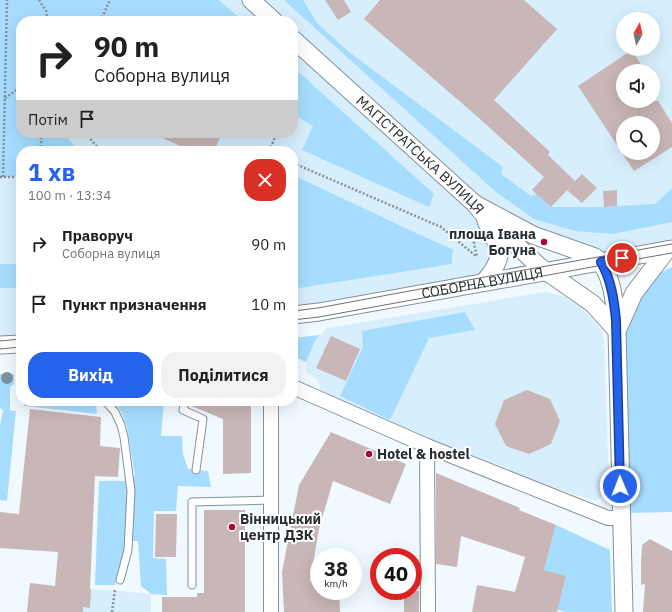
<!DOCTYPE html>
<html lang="uk">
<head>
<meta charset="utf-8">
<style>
	:root { --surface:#fff; --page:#f2f2f2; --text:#202124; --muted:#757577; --accent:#2563eb }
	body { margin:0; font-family:"IBM Plex Sans",sans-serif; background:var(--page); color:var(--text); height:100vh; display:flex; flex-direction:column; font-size:15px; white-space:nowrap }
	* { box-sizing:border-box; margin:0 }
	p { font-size:13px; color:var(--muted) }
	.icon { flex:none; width:22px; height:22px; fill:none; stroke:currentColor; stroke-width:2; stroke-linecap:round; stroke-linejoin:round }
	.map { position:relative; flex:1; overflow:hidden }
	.drawer { position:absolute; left:16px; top:146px; width:282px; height:260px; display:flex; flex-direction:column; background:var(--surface); border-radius:16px; box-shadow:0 4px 16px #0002 }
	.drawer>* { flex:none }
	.hud { position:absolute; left:16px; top:16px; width:282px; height:122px; border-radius:16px; box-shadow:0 4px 16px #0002; background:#fff; color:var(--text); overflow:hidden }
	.needle { width:26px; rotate:9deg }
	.buttons { position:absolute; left:616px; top:12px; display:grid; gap:8px }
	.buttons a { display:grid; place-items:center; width:44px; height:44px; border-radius:50%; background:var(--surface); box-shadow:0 4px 16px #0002; font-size:20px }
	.speed { position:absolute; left:310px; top:548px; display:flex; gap:8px; font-size:20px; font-weight:700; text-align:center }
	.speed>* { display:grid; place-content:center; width:52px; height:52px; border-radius:50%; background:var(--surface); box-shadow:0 4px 16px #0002; line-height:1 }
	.speed small { font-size:10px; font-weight:400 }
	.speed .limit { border:6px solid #d22; background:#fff; color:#111 }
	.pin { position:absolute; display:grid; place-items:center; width:34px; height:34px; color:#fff; margin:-17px; border:2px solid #fff; border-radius:50%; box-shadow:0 1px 4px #0007 }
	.me { position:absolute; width:44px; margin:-22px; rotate:359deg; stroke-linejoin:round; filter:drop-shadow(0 0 3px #0008) }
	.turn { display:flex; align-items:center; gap:14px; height:84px; padding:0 12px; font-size:18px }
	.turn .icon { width:52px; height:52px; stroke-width:2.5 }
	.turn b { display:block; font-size:28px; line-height:34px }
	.then { display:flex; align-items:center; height:38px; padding:0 12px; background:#0003; gap:8px; font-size:15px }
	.round { display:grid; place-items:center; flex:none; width:42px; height:42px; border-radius:16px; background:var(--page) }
	.overview { display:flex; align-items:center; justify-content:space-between; height:68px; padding:0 12px }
	h1 { font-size:24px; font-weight:800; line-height:30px; color:var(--accent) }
	.button { display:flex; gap:8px; margin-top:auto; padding:8px 12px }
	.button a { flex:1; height:46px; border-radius:16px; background:var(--accent); color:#fff; font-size:16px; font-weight:800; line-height:46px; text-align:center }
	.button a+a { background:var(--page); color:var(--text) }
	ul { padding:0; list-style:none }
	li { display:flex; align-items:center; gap:12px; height:60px; padding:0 12px }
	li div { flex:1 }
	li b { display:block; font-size:15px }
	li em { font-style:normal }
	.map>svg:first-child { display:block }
	.built { fill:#d7eefd; fill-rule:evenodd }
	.green { fill:#a6ddff }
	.building { fill:#c9b6b7; fill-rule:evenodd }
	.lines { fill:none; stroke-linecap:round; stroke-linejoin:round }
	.service-casing { stroke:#83919b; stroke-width:9 }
	.minor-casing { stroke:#83919b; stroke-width:16 }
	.tertiary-casing { stroke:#83919b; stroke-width:19 }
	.path { stroke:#899195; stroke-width:2.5; stroke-dasharray:2 2; stroke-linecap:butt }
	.service { stroke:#fff; stroke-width:7 }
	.minor { stroke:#fff; stroke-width:14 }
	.tertiary { stroke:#fff; stroke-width:17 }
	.tram { stroke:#6b7276; stroke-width:1 }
	.tree { fill:#7b93a2 }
	.route-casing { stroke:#184099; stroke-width:10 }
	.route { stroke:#2563eb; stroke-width:7 }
	.poi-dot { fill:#a50b3a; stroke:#fff; stroke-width:1.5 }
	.labels { text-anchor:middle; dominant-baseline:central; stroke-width:4; stroke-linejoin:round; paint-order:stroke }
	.street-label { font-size:14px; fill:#272d30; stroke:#fff }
	.poi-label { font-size:14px; font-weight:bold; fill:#272d30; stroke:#fff; text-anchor:start }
</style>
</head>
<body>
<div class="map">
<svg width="672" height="612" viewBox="0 0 672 612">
	<rect width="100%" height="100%" fill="#f0f9ff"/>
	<!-- built -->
	<g class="built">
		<path d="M0,0H672V247L577,262L524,236L293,37V21H21V133H293V39L475,204L499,250L490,276L293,315V151H21V343L0,345ZM623,19H653V49H623ZM623,71H653V101H623ZM623,123H653V153H623Z"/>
		<path d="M544,292L563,296L577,305L593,319L601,330L604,339L609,483L608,490L604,496L596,500L586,498L564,491L383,421L334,398L321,390L317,379L309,374L306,371V362L316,339L327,328L486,302Z"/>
		<path d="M30,583L151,594V612H27Z"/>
	</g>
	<!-- green -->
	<g class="green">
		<path d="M0,0H219L243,21H21V133H64L78,151H21V177H0Z"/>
		<path d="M284,0H303L317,23L349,52L503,167L501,174L531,196L537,194L551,207H604L655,204L672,188V222L613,234L575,231L534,219L496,192Z"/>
		<path d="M293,67L434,194L429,207L302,150L313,126L293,114Z"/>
		<path d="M293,175L418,234L454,250L452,255V264L293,289Z"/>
		<rect x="0" y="264" width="21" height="24"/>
		<path d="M672,267V512L628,513L622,328L630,307L656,275Z"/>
		<path d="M465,312L475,330L429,338L390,420L340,396L363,347L362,331Z"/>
		<path d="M320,335L316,339L306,362L293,356V338Z"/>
		<path d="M0,374H14V384L10,387V410L16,411L7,501L0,500V426L3,410L0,408Z"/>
		<path d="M24,401H95L96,402L97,414L24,406Z"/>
		<path d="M113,401H164L161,436H182L183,454L188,469L208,471L211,487L178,486L176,511H154L153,558L166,559L167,595L151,594L141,586L138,541H125V548L115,585H95L99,481H124L135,476L127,427L122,413Z"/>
		<path d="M556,525L610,550L612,612H566L557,610L566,577L544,570Z"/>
	</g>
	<!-- building -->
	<g class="building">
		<path d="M325,0H344L351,12L338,20Z"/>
		<path d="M380,0H524L557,29L494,100L550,152L548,155L575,181L582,174L597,188L582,203L567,190L573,184L551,207L532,190L544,177L479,118L364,19Z"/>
		<path d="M632,50L645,71H623V101H658L672,123V147L634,171L578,86ZM623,123H653V153H623Z"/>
		<path d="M151,133H222L214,151H192Z"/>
		<path d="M617,190V206L604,207L603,191Z"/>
		<path d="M331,336L360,349L346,381L316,368Z"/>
		<path d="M527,390L550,399L560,421L551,444L529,454L506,446L495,424L504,400Z"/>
		<path d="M190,401H251V473L223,474V419L189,405Z"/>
		<path d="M30,409L101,417L100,446L120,448L118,477L95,476L90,589H91L90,608L83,607V612H27L30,583L55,586L58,552L0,548V512L19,514Z"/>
		<path d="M331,432L406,464L390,504L333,481L319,529L310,581L319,580V591H339L340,612H284L282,572L299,485Z"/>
		<path d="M436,473L520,508L519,510L556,525L544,570L566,576L557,612H472L477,585L515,592L525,557L461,536L457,567L436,564Z"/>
		<path d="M204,510H245V612H162V597H197V593H204Z"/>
		<path d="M156,514H177L176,557H155Z"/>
		<path d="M650,539L672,551V612H643L645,584L641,585V561L642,545Z"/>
		<rect x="404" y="591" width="15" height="21"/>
	</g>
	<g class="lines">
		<!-- service casing -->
		<g class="service-casing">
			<g id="service">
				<path d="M105,401L115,412L121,425L124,437L131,491L128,550L120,580"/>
				<path d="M185,401L183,410L203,419L196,470"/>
				<path d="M192,585V502L271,500"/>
			</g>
		</g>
		<!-- minor casing -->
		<g class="minor-casing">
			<g id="minor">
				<path d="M293,387L427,446L608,518H621"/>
				<path d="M427,446L428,612"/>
				<path d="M271,612V401"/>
			</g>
		</g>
		<!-- tertiary casing -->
		<g class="tertiary-casing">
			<g id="tertiary">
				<path d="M251,0L274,21"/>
				<path id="s1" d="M293,39L475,204L484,215L540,267L593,304L617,331"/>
				<path d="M475,204L533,235L595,257C614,272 615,309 617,331L624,612"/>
				<path d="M484,282C491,274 500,262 499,251C498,244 489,228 486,221"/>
				<path id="s2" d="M293,315L319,312L672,249"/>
				<path d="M618,329L634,293L667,250"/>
				<path d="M0,345L21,344"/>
			</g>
		</g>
		<!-- path -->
		<g class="path">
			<path d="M39,0L46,11L48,21"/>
			<path d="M102,21L101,20L110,0"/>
			<path d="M5,98L21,87"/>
			<path d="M85,133L101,151"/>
			<path d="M40,151L42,133"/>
			<path d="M269,151L277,133"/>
			<path d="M293,163L441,227L477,257"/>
			<path d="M0,177H21"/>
			<path d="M3,177L7,0"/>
			<path d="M472,234L477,257"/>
			<path d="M112,612L115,589"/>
		</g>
		<!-- service -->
		<use href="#service" class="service"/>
		<!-- minor -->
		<use href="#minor" class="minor"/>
		<!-- tertiary -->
		<use href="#tertiary" class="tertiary"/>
		<!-- tram -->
		<g class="tram">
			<path d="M293,311L318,308L490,276L672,244"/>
			<path d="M293,320L319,317L603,265L672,253"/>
			<path d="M0,341L21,339"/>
			<path d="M0,349L21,347"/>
		</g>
	</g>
	<!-- trees -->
	<circle class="tree" cx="7" cy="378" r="6"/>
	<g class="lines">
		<!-- route casing -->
		<g class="route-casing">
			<path id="route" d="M620,486L616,320C614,300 611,279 601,262L622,258"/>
		</g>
		<!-- route -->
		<use href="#route" class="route"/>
	</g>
	<!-- markers -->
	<g class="poi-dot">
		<circle cx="544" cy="242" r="4"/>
		<circle cx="369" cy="454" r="4"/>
		<circle cx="232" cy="527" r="4"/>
	</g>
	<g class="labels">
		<!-- street labels -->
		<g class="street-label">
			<text stroke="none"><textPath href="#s1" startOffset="172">МАГІСТРАТСЬКА ВУЛИЦЯ</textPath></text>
			<text stroke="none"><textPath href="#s2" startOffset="192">СОБОРНА ВУЛИЦЯ</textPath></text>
		</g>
		<!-- poi labels -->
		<g class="poi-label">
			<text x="536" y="234" text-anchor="end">площа Івана<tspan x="536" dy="16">Богуна</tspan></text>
			<text x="377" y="454">Hotel &amp; hostel</text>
			<text x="240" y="519">Вінницький<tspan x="240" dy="16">центр ДЗК</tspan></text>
		</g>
	</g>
</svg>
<div class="buttons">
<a><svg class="needle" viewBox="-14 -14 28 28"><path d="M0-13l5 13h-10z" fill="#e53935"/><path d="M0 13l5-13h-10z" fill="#757577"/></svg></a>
<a><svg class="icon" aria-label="sound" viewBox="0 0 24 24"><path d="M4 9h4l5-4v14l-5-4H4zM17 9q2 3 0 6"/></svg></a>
<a><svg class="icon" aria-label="search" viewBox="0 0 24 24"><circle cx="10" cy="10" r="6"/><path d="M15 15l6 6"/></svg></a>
</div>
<div class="speed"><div>38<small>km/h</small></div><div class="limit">40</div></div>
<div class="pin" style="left:622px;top:258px;background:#d93025"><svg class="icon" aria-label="arrive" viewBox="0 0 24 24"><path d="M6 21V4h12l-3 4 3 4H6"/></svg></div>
<svg class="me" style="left:620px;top:486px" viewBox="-20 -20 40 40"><circle r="17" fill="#2563eb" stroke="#fff" stroke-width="3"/><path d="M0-11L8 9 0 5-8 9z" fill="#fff"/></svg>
<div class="hud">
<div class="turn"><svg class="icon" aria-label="right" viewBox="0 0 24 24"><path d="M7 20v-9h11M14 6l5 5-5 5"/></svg><div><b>90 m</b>Соборна вулиця</div></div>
<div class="then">Потім<svg class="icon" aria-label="arrive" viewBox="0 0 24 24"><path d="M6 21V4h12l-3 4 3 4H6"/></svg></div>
</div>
<section class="drawer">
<div class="overview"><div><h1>1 хв</h1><p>100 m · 13:34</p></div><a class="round" style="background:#d93025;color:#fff"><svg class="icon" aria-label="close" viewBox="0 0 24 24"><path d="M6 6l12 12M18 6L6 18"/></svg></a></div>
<ul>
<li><svg class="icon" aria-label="right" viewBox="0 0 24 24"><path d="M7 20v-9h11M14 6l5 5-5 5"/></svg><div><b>Праворуч</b><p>Соборна вулиця</p></div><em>90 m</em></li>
<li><svg class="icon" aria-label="arrive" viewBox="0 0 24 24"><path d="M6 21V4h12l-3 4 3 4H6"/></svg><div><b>Пункт призначення</b></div><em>10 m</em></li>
</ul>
<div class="button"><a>Вихід</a><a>Поділитися</a></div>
</section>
</div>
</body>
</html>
